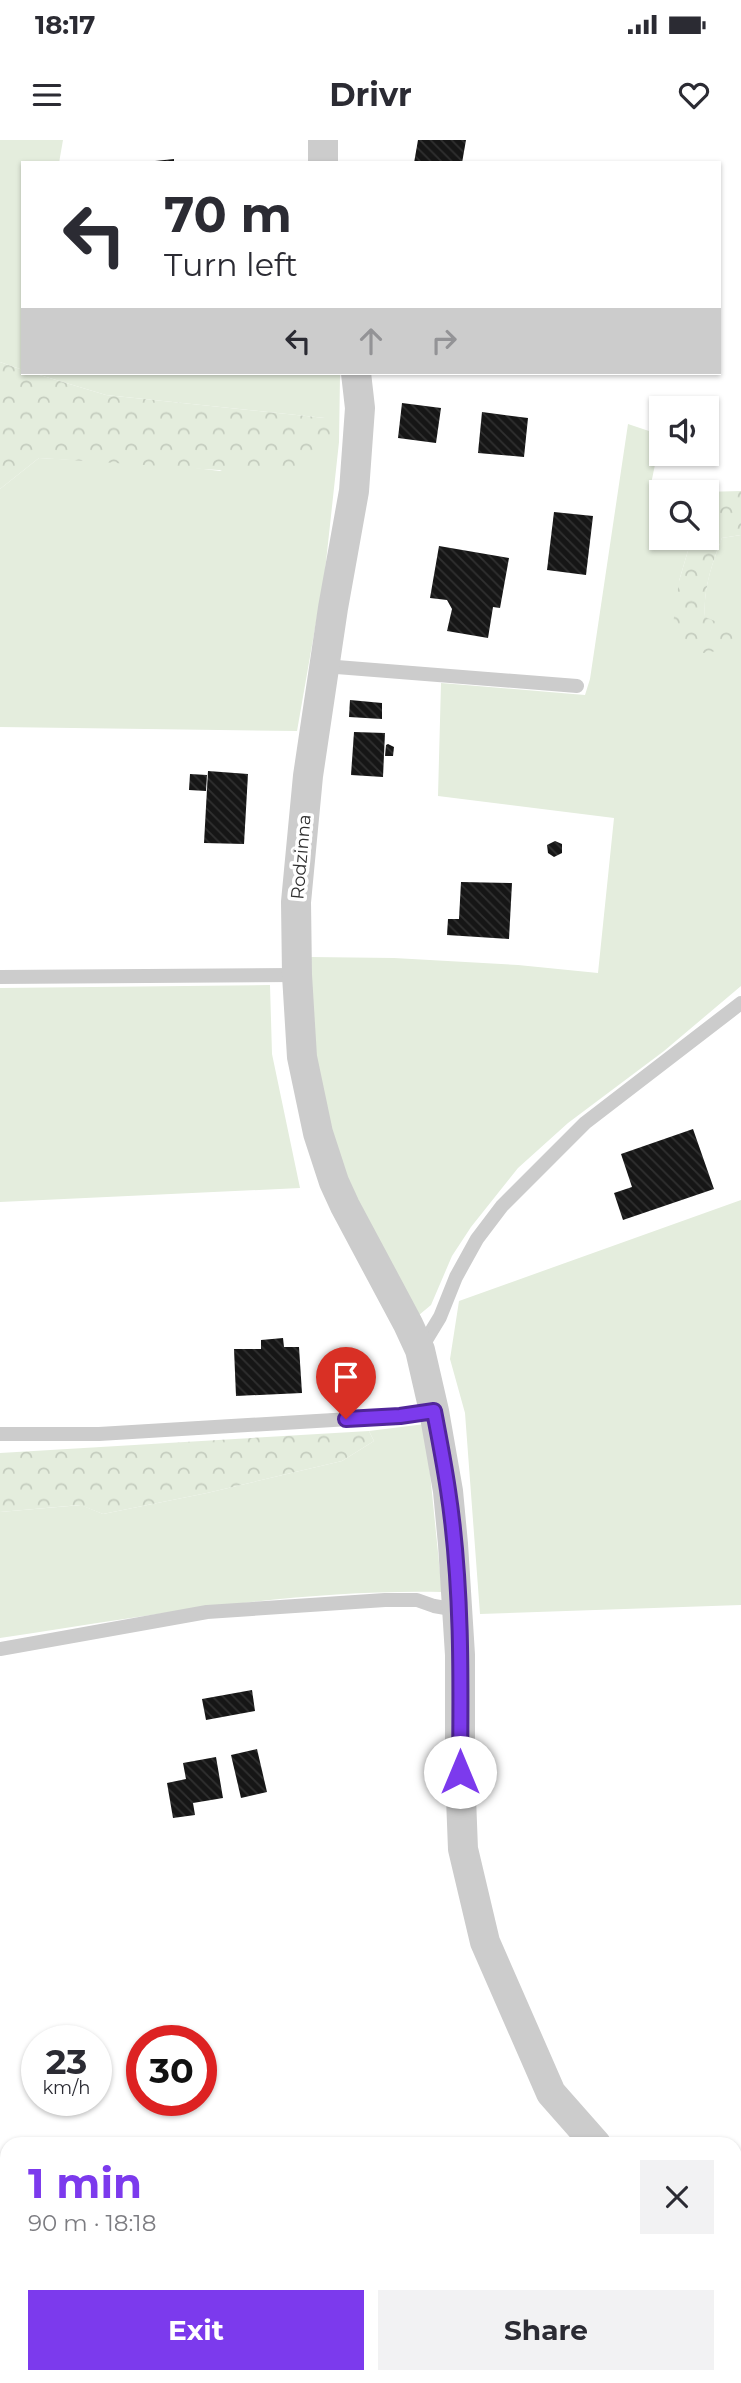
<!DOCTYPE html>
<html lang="en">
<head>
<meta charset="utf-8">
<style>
	:root { --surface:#fff; --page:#f2f2f3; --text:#2b2b33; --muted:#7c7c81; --accent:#7c3aed }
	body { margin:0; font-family:Montserrat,sans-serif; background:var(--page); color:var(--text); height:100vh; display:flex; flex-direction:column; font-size:26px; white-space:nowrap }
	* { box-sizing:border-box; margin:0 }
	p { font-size:23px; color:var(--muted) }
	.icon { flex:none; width:38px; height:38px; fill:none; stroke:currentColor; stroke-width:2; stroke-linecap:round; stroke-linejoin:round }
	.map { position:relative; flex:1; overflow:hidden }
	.drawer { position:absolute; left:0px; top:1997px; width:742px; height:247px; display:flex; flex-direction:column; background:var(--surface); border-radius:21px 21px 0 0; box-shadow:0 2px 5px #0004 }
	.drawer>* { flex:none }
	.guide { position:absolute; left:21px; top:21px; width:700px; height:214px; border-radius:0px; box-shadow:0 2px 5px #0004; background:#fff; color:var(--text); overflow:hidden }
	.buttons { position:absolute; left:649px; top:256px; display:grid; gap:14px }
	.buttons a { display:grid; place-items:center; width:70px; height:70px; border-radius:0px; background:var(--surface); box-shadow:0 2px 5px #0004; font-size:35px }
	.speed { position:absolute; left:21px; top:1885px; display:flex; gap:14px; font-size:35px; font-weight:700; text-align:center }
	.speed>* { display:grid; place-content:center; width:91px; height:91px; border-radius:50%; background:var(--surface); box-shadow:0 2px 5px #0004; line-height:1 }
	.speed small { font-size:18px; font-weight:400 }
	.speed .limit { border:10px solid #d22; background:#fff; color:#111 }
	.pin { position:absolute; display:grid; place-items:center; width:60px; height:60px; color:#fff; margin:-72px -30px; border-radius:50% 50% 50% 0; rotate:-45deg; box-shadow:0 0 7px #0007 }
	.pin .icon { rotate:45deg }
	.me { position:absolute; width:77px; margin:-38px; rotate:0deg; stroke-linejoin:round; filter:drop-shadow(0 0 5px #0008) }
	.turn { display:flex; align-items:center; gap:24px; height:147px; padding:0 28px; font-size:32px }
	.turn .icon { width:91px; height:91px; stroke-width:2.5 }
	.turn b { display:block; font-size:49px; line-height:60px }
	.lanes { display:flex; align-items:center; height:66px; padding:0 28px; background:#0003; justify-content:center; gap:35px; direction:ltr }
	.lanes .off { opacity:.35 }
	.round { display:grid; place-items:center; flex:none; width:74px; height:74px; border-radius:0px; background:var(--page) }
	.head { display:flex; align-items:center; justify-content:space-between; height:119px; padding:0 28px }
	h1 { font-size:42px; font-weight:700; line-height:52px; color:var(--accent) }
	.button { display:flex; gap:14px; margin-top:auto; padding:14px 28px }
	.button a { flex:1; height:80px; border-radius:0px; background:var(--accent); color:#fff; font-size:28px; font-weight:700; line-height:80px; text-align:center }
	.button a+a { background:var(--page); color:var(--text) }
	.status { display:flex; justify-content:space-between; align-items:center; height:49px; padding:0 35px; background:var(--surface); direction:ltr }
	.status svg { height:19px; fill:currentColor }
	header { display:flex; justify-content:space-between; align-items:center; height:91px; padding:0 28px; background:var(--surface); font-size:32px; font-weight:700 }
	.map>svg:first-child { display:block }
	.grass { fill:#e4eddd }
	.forest { fill:url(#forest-crowns) }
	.building { fill:url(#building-back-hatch) }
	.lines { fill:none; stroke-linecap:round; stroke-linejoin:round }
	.service { stroke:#ccc; stroke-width:14 }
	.minor { stroke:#ccc; stroke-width:30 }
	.route-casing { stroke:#51269a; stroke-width:18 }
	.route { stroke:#7c3aed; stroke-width:12 }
	.labels { text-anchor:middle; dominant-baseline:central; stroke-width:7; stroke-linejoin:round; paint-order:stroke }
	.street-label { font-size:18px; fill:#2f2f2f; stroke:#fff }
</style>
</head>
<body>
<div class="status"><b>18:17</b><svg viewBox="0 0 49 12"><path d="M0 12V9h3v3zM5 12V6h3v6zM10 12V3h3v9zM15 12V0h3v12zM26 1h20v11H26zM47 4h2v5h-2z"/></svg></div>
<header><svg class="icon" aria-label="menu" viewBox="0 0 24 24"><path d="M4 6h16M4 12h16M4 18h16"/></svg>Drivr<svg class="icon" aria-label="heart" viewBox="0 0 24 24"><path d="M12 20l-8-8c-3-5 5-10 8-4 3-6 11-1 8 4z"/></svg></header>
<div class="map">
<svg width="741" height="2243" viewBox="0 0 741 2243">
	<defs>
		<pattern id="forest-crowns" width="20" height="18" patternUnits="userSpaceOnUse" patternTransform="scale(1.75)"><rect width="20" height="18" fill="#e4eddd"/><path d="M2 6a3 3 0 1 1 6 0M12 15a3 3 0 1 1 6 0" fill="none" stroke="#c4ccbe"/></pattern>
		<pattern id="building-back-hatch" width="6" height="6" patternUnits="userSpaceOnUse" patternTransform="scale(1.75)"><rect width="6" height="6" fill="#161616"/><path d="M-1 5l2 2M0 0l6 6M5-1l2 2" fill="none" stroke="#303030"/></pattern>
	</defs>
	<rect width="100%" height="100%" fill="#fff"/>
	<!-- grass -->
	<g class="grass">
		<path d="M0,0H63L59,23H23V230L0,222Z"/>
		<path d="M33,233H324L340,235L339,302L325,431L297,591L0,587V349L39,318L171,325L220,331L325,278L106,255Z"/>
		<path d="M628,284L661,295L650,349L703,352H662V397H692L679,441L705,477C703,448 712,424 722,398L741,395V846L664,911L568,983L518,1028L471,1087L452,1116L431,1165L419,1175L361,1071L334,1004L312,897L311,817L394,818L518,825L598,833L614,678L438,656L441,543L585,555L590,539Z"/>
		<path d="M270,845L272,914L300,1048L0,1062V848Z"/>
		<path d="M741,1060V1465L480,1474L465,1273L450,1219L459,1161Z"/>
		<path d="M425,1284L442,1452C294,1449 146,1476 0,1498V1372L81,1365L103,1374L207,1353L342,1321L374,1301L369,1291Z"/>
	</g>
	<!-- forest -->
	<g class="forest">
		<path d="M0,222L23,230V233H33L106,255L325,278L339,302L299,334C212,331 126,323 39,318L0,349Z"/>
		<path d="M741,351V395L722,398C712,424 703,449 705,477L734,489L731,509L689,515L673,484L679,441L692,397H707V352H703Z"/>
		<path d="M369,1291L374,1301L342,1321L207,1353L103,1374L80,1365L0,1372V1313Z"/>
	</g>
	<!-- building -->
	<g class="building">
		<path d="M418,0H466L462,23H414Z"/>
		<path d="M174,19V23H155V21Z"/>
		<path d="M402,263L441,268L436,303L398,298Z"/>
		<path d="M482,272L528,278L524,317L478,313Z"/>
		<path d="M554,372L593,376L586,435L547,430Z"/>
		<path d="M439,406L509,418L500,468L493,467L488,498L447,491L452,469L447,460L430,458Z"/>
		<path d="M350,560L382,563V579L349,577Z"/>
		<path d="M354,592L385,593L383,637L351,635Z"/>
		<path d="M388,604L394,607L393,616H385L386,605Z"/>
		<path d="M208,631L248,634L244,704L204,703Z"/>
		<path d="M190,634L207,635L206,651L189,650Z"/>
		<path d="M555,701L562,704V713L554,717L548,713L547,705Z"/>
		<path d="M461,742L512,743L509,799L447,795L448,779H459Z"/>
		<path d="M693,989L714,1049L623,1080L614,1053L632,1047L621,1014Z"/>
		<path d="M283,1198L284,1207H299L302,1253L236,1256L234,1209H261V1200Z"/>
		<path d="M252,1550L255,1571L206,1580L202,1559Z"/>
		<path d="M257,1609L267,1652L241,1658L231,1615Z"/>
		<path d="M216,1617L223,1658L193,1663L195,1675L173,1678L167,1643L186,1639L183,1623Z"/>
	</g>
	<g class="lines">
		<!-- service -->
		<g class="service">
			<path d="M324,526L577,546"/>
			<path d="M0,837L297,835"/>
			<path d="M420,1210L440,1177L456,1137L477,1099L502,1066L585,983L741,863"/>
			<path d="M0,1294H99L400,1276L434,1271"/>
			<path d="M0,1509L207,1472L385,1460H417L434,1466L457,1470"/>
		</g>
		<!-- minor -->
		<g class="minor">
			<path d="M323,23V0"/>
			<path d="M356,233L360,268L354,351L333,468L308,636L296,762L297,835L302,917L318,993L334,1042L345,1066L408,1184L420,1210L434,1271L448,1351L453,1404L460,1515V1632L463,1709L485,1802L551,1953L596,2004"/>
			<path d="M735,2149L741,2155"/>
		</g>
	</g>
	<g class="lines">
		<!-- route casing -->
		<g class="route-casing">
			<path id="route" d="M346,1279L400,1276L434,1271C439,1297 444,1323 448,1350C462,1442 461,1538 460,1632"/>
		</g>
		<!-- route -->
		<use href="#route" class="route"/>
	</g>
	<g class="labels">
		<!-- street labels -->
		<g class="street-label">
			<text transform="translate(301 717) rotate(-85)">Rodzinna</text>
		</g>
	</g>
</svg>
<div class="buttons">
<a><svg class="icon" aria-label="sound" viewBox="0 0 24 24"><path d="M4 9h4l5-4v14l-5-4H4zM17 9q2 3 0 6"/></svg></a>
<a><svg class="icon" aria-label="search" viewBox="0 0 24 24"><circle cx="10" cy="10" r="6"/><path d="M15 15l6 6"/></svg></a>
</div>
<div class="speed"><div>23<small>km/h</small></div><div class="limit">30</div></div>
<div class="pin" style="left:346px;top:1279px;background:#d93025"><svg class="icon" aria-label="arrive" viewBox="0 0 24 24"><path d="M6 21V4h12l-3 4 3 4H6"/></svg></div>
<svg class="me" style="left:460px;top:1632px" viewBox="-20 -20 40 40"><circle r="19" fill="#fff"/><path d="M0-13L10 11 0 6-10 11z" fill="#7c3aed"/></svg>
<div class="guide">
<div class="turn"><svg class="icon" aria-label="left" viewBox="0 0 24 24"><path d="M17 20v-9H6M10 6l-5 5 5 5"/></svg><div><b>70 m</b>Turn left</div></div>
<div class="lanes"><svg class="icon" aria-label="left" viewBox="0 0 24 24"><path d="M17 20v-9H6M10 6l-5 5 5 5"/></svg><svg class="icon off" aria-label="ahead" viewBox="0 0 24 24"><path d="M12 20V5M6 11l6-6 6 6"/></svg><svg class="icon off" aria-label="right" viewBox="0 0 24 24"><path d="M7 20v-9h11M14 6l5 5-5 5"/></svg></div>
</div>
<section class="drawer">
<div class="head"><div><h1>1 min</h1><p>90 m · 18:18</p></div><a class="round"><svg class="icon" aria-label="close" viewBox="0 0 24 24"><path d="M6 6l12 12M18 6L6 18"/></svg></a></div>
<div class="button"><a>Exit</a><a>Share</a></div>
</section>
</div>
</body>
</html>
